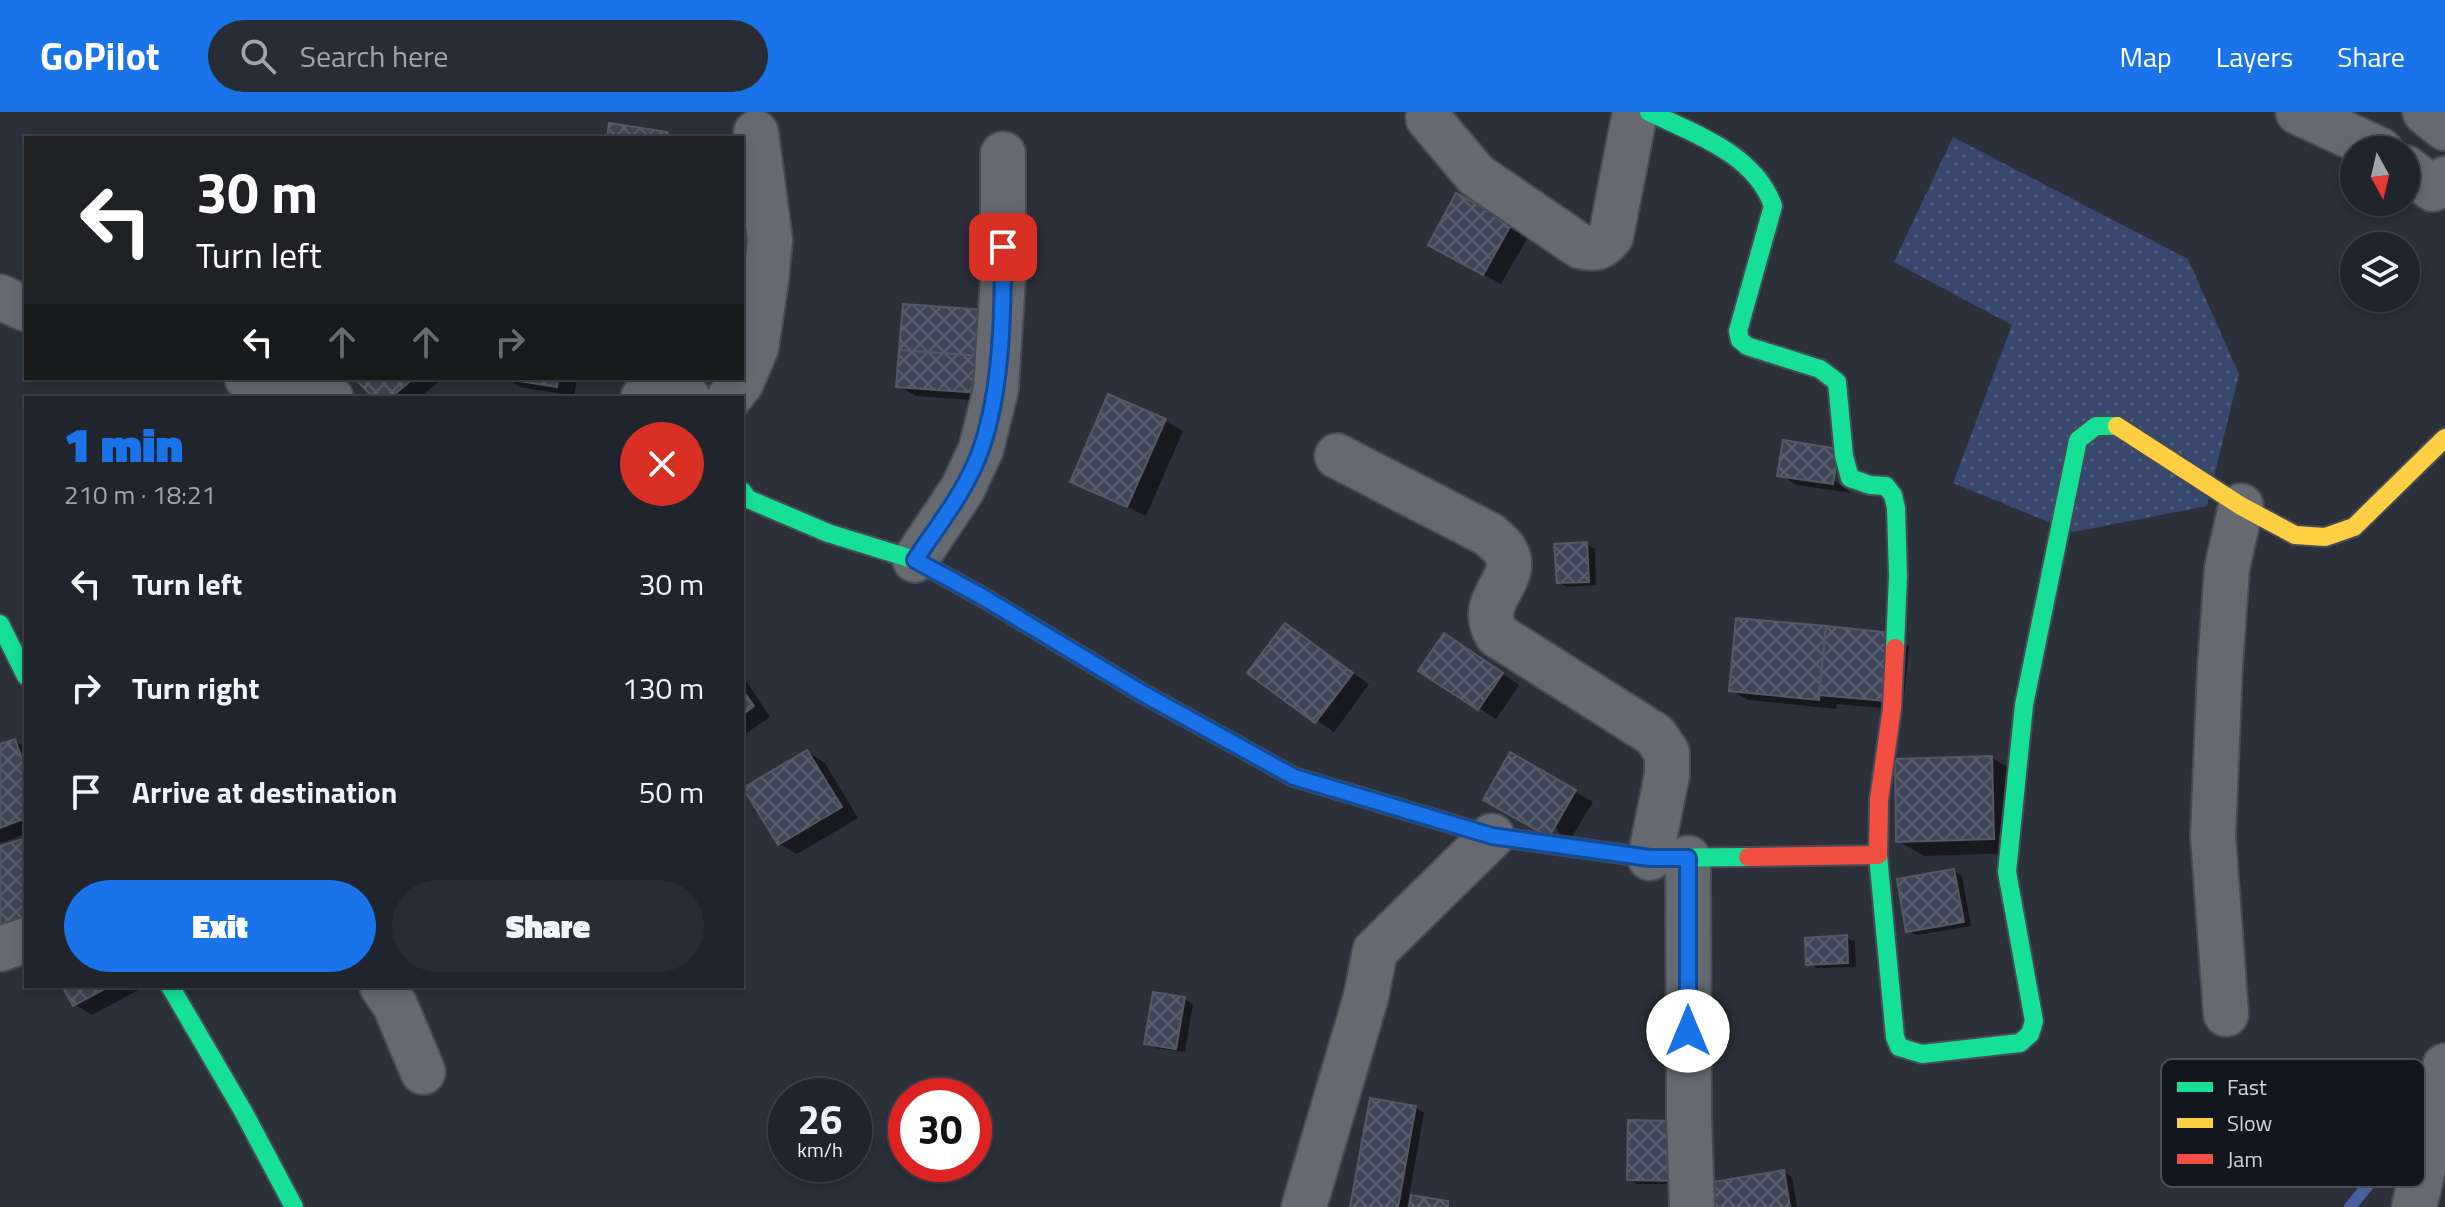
<!DOCTYPE html>
<html lang="en">
<head>
<meta charset="utf-8">
<style>
	:root { --surface:#20242c; --page:#282c34; --text:#f1f3f6; --muted:#a2a4a9; --line:#3d4148; --accent:#1a73e8 }
	body { margin:0; font-family:"Titillium Web",sans-serif; background:var(--page); color:var(--text); height:100vh; display:flex; flex-direction:column; font-size:30px; white-space:nowrap }
	* { box-sizing:border-box; margin:0 }
	p { font-size:26px; color:var(--muted) }
	.icon { flex:none; width:44px; height:44px; fill:none; stroke:currentColor; stroke-width:2; stroke-linecap:round; stroke-linejoin:round }
	.map { position:relative; flex:1; overflow:hidden }
	.sheet { position:absolute; left:24px; top:284px; width:720px; height:592px; display:flex; flex-direction:column; background:var(--surface); border-radius:0px; box-shadow:0 4px 12px #0003,0 0 0 2px var(--line) }
	.sheet>* { flex:none }
	.hud { position:absolute; left:24px; top:24px; width:720px; height:244px; border-radius:0px; box-shadow:0 4px 12px #0003,0 0 0 2px var(--line); background:#202124; color:#fff; overflow:hidden }
	.needle { width:52px; rotate:172deg }
	.tools { position:absolute; left:2340px; top:24px; display:grid; gap:16px }
	.tools a { display:grid; place-items:center; width:80px; height:80px; border-radius:50%; background:var(--surface); box-shadow:0 4px 12px #0003,0 0 0 2px var(--line); font-size:40px }
	.speed { position:absolute; left:768px; top:966px; display:flex; gap:16px; font-size:40px; font-weight:700; text-align:center }
	.speed>* { display:grid; place-content:center; width:104px; height:104px; border-radius:50%; background:var(--surface); box-shadow:0 4px 12px #0003,0 0 0 2px var(--line); line-height:1 }
	.speed small { font-size:20px; font-weight:400 }
	.speed .limit { border:12px solid #d22; background:#fff; color:#111 }
	.pin { position:absolute; display:grid; place-items:center; width:68px; height:68px; color:#fff; margin:-34px; border-radius:16px; box-shadow:0 4px 12px #0006 }
	.me { position:absolute; width:88px; margin:-44px; rotate:0deg; stroke-linejoin:round; filter:drop-shadow(0 0 6px #0008) }
	.turn { display:flex; align-items:center; gap:28px; height:168px; padding:0 40px; font-size:36px }
	.turn .icon { width:104px; height:104px; stroke-width:2.5 }
	.turn b { display:block; font-size:56px; line-height:68px }
	.lanes { display:flex; align-items:center; height:76px; padding:0 40px; background:#0003; justify-content:center; gap:40px; direction:ltr }
	.lanes .off { opacity:.35 }
	.round { display:grid; place-items:center; flex:none; width:84px; height:84px; border-radius:42px; background:var(--page) }
	.summary { display:flex; align-items:center; justify-content:space-between; height:136px; padding:0 40px }
	h1 { font-size:48px; font-weight:800; line-height:60px; color:var(--accent) }
	.primary-button { display:flex; gap:16px; margin-top:auto; padding:16px 40px }
	.primary-button a { flex:1; height:92px; border-radius:48px; background:var(--accent); color:#fff; font-size:32px; font-weight:800; line-height:92px; text-align:center }
	.primary-button a+a { background:var(--page); color:var(--text) }
	ul { padding:0; list-style:none }
	li { display:flex; align-items:center; gap:24px; height:104px; padding:0 40px }
	li div { flex:1 }
	li b { display:block; font-size:30px }
	li em { font-style:normal }
	header { display:flex; align-items:center; gap:48px; box-sizing:border-box; height:112px; padding:0 40px; background:var(--accent); color:#fff }
	header strong { font-size:38px }
	nav { display:flex; gap:44px; margin-inline-start:auto; font-size:28px }
	.search { width:560px; height:72px; background:var(--page); display:flex; align-items:center; gap:20px; box-sizing:border-box; padding:0 28px; border-radius:44px; color:var(--muted); font-size:30px }
	.map>svg:first-child { display:block }
	.green { fill:url(#green-dots) }
	.shadow { fill:#0007 }
	.lines { fill:none; stroke-linecap:round; stroke-linejoin:round }
	.stream { stroke:#48609b; stroke-width:12 }
	.building { fill:url(#building-cross-hatch); stroke:#555963; stroke-width:2 }
	.street-casing { stroke:#464b54; stroke-width:48 }
	.fast-casing { stroke:#464b54; stroke-width:22 }
	.slow-casing { stroke:#464b54; stroke-width:22 }
	.jam-casing { stroke:#464b54; stroke-width:22 }
	.street { stroke:#66696f; stroke-width:44 }
	.fast { stroke:#16e098; stroke-width:18 }
	.slow { stroke:#ffcf43; stroke-width:18 }
	.jam { stroke:#f24e42; stroke-width:18 }
	.route-casing { stroke:#114b97; stroke-width:20 }
	.route { stroke:#1a73e8; stroke-width:14 }
	.key { fill:#12161f; stroke:#4a4e59; stroke-width:2 }
	.key-label { font-size:22px; fill:#ccd2df }
</style>
</head>
<body>
<header>
<strong>GoPilot</strong>
<div class="search"><svg class="icon" aria-label="search" viewBox="0 0 24 24"><circle cx="10" cy="10" r="6"/><path d="M15 15l6 6"/></svg>Search here</div>
<nav><a>Map</a><a>Layers</a><a>Share</a></nav>
</header>
<div class="map">
<svg width="2445" height="1095" viewBox="0 0 2445 1095">
	<defs>
		<pattern id="green-dots" width="8" height="8" patternUnits="userSpaceOnUse" patternTransform="scale(2)"><rect width="8" height="8" fill="#37476d"/><path d="M2 2h.1M6 6h.1" fill="none" stroke="#536181" stroke-width="1.8" stroke-linecap="round"/></pattern>
		<pattern id="building-cross-hatch" width="8" height="8" patternUnits="userSpaceOnUse" patternTransform="scale(2)"><rect width="8" height="8" fill="#3e4556"/><path d="M0 0l8 8M0 8l8-8" fill="none" stroke="#595f6e"/></pattern>
	</defs>
	<rect width="100%" height="100%" fill="#2b303b"/>
	<!-- green -->
	<path class="green" d="M1953,25L2188,147L2239,262L2207,394L2073,420L1953,371L2012,213L1894,150Z"/>
	<!-- shadow -->
	<g class="shadow">
		<path d="M1457,84L1529,123L1501,172L1448,143Z"/>
		<path d="M905,194L996,290L916,284L898,273Z"/>
		<path d="M357,266H443L419,286H377Z"/>
		<path d="M504,266H577L574,284L520,275Z"/>
		<path d="M1165,309L1183,319L1146,404L1072,369Z"/>
		<path d="M1785,331L1851,381L1797,373L1780,363Z"/>
		<path d="M1586,432L1595,437L1596,473L1567,475L1558,470Z"/>
		<path d="M1285,513L1369,572L1334,620L1250,561Z"/>
		<path d="M1909,533L1903,598L1837,592L1836,597L1748,588L1731,578Z"/>
		<path d="M1462,534L1519,573L1496,607L1479,596Z"/>
		<path d="M742,563L770,605L742,624Z"/>
		<path d="M15,629L26,636V722L0,731V635Z"/>
		<path d="M807,640L825,651L858,706L797,742L779,732Z"/>
		<path d="M1511,643L1593,690L1567,733Z"/>
		<path d="M1992,646L2018,661L2019,741L1924,744L1898,729Z"/>
		<path d="M1954,759L1962,764L1971,814L1916,823L1908,819Z"/>
		<path d="M1846,825L1855,830L1856,855L1817,856L1808,851Z"/>
		<path d="M64,874H146L92,903L74,892Z"/>
		<path d="M1184,887L1193,892L1185,940L1155,936L1147,931Z"/>
		<path d="M1372,988L1416,996L1424,1001L1407,1095H1352Z"/>
		<path d="M1630,1010L1687,1072H1637L1629,1067Z"/>
		<path d="M1784,1060L1792,1065L1797,1095H1707Z"/>
	</g>
	<g class="lines">
		<!-- stream -->
		<path class="stream" d="M2350,1095L2417,1014"/>
	</g>
	<!-- building -->
	<g class="building">
		<path d="M609,11L668,20L667,26H607Z"/>
		<path d="M1456,81L1512,111L1483,163L1428,133Z"/>
		<path d="M903,192L986,198L981,244L899,238Z"/>
		<path d="M899,238L981,244L979,281L896,275Z"/>
		<path d="M354,266H414L390,286H374Z"/>
		<path d="M501,266H558L557,275Z"/>
		<path d="M1108,282L1166,307L1127,395L1070,370Z"/>
		<path d="M1783,328L1839,337L1833,372L1777,364Z"/>
		<path d="M1587,430L1589,470L1557,471L1554,432Z"/>
		<path d="M1736,506L1826,514L1819,588L1729,579Z"/>
		<path d="M1285,511L1353,561L1315,611L1247,561Z"/>
		<path d="M1826,514L1892,521L1886,589L1819,583Z"/>
		<path d="M1444,521L1503,561L1478,598L1418,559Z"/>
		<path d="M742,577L754,594L742,603Z"/>
		<path d="M15,627L26,658V706L0,716V632Z"/>
		<path d="M807,638L842,695L778,733L743,676Z"/>
		<path d="M1510,640L1576,678L1549,725L1483,688Z"/>
		<path d="M1992,644L1994,727L1896,730L1895,647Z"/>
		<path d="M26,726V812L0,820V734Z"/>
		<path d="M1954,757L1964,810L1906,820L1897,767Z"/>
		<path d="M1847,823L1848,851L1806,853L1805,826Z"/>
		<path d="M62,874H110L73,894Z"/>
		<path d="M1153,880L1185,885L1176,937L1144,932Z"/>
		<path d="M1370,986L1416,994L1398,1095H1350Z"/>
		<path d="M1628,1008L1679,1009V1069L1627,1068Z"/>
		<path d="M1784,1058L1790,1095H1705L1701,1072Z"/>
		<path d="M1411,1083L1448,1089V1095H1409Z"/>
	</g>
	<g class="lines">
		<!-- street casing -->
		<g class="street-casing">
			<g id="street">
				<path d="M2298,0L2380,38"/>
				<path d="M2425,0L2445,16"/>
				<path d="M1428,6L1476,63L1580,134C1595,138 1602,136 1611,124L1635,0"/>
				<path d="M2406,56L2433,77L2445,67"/>
				<path d="M0,185L26,197"/>
				<path d="M247,266L331,286"/>
				<path d="M643,286L671,280L688,286"/>
				<path d="M729,286L741,271L756,236L766,169L770,128L756,21"/>
				<path d="M1337,344L1490,423C1494,428 1501,432 1504,437C1521,462 1490,480 1491,504C1491,511 1494,517 1497,523L1655,623L1667,641V663L1650,746"/>
				<path d="M915,448L962,378L981,337L996,277L1003,166V42"/>
				<path d="M1688,746L1689,1005L1692,1095"/>
				<path d="M0,837L26,828"/>
				<path d="M382,874L395,893L423,960"/>
				<path d="M2226,902L2213,724L2220,555L2227,456L2241,394"/>
				<path d="M1304,1095L1366,885L1375,839L1492,724"/>
				<path d="M2414,1095L2439,991L2445,954"/>
			</g>
		</g>
		<!-- fast casing -->
		<g class="fast-casing">
			<g id="fast">
				<path d="M1649,0C1695,22 1755,42 1773,94L1738,219L1740,228L1747,234L1820,257L1837,270L1844,344L1850,366L1870,373L1886,374L1893,383L1896,396L1898,464L1895,536"/>
				<path d="M742,379L748,387L828,421L915,448L981,484L1142,581L1294,665L1492,724L1650,746L1748,745"/>
				<path d="M0,512L26,564"/>
				<path d="M1878,743L1895,925L1899,935L1922,942L2020,931L2030,922L2034,909L2007,760L2024,593L2078,328L2096,314H2117"/>
				<path d="M170,874L243,999L294,1095"/>
			</g>
		</g>
		<!-- slow casing -->
		<g class="slow-casing">
			<path id="slow" d="M2117,314L2241,394L2295,423L2325,425L2354,415L2445,326"/>
		</g>
		<!-- jam casing -->
		<g class="jam-casing">
			<path id="jam" d="M1748,745L1878,743L1879,688L1892,596L1895,536"/>
		</g>
		<!-- street -->
		<use href="#street" class="street"/>
		<!-- fast -->
		<use href="#fast" class="fast"/>
		<!-- slow -->
		<use href="#slow" class="slow"/>
		<!-- jam -->
		<use href="#jam" class="jam"/>
	</g>
	<g class="lines">
		<!-- route casing -->
		<g class="route-casing">
			<path id="route" d="M1003,135C1003,198 1002,278 981,337C967,378 938,413 915,448L981,484L1142,581L1294,665L1492,724L1650,746H1688V919"/>
		</g>
		<!-- route -->
		<use href="#route" class="route"/>
	</g>
	<!-- legend -->
	<rect x="2161" y="947" width="264" height="128" rx="12" class="key"/>
	<rect x="2177" y="970" width="36" height="10" fill="#16e098"/>
	<rect x="2177" y="1006" width="36" height="10" fill="#ffcf43"/>
	<rect x="2177" y="1042" width="36" height="10" fill="#f24e42"/>
	<g class="key-label">
		<text x="2227" y="983">Fast</text>
		<text x="2227" y="1019">Slow</text>
		<text x="2227" y="1055">Jam</text>
	</g>
</svg>
<div class="tools">
<a><svg class="needle" viewBox="-14 -14 28 28"><path d="M0-13l5 13h-10z" fill="#e53935"/><path d="M0 13l5-13h-10z" fill="#a2a4a9"/></svg></a>
<a><svg class="icon" aria-label="layers" viewBox="0 0 24 24"><path d="M12 4l9 5-9 5-9-5zM3 14l9 5 9-5"/></svg></a>
</div>
<div class="speed"><div>26<small>km/h</small></div><div class="limit">30</div></div>
<div class="pin" style="left:1003px;top:135px;background:#d93025"><svg class="icon" aria-label="arrive" viewBox="0 0 24 24"><path d="M6 21V4h12l-3 4 3 4H6"/></svg></div>
<svg class="me" style="left:1688px;top:919px" viewBox="-20 -20 40 40"><circle r="19" fill="#fff"/><path d="M0-13L10 11 0 6-10 11z" fill="#1a73e8"/></svg>
<div class="hud">
<div class="turn"><svg class="icon" aria-label="left" viewBox="0 0 24 24"><path d="M17 20v-9H6M10 6l-5 5 5 5"/></svg><div><b>30 m</b>Turn left</div></div>
<div class="lanes"><svg class="icon" aria-label="left" viewBox="0 0 24 24"><path d="M17 20v-9H6M10 6l-5 5 5 5"/></svg><svg class="icon off" aria-label="ahead" viewBox="0 0 24 24"><path d="M12 20V5M6 11l6-6 6 6"/></svg><svg class="icon off" aria-label="ahead" viewBox="0 0 24 24"><path d="M12 20V5M6 11l6-6 6 6"/></svg><svg class="icon off" aria-label="right" viewBox="0 0 24 24"><path d="M7 20v-9h11M14 6l5 5-5 5"/></svg></div>
</div>
<section class="sheet">
<div class="summary"><div><h1>1 min</h1><p>210 m · 18:21</p></div><a class="round" style="background:#d93025;color:#fff"><svg class="icon" aria-label="close" viewBox="0 0 24 24"><path d="M6 6l12 12M18 6L6 18"/></svg></a></div>
<ul>
<li><svg class="icon" aria-label="left" viewBox="0 0 24 24"><path d="M17 20v-9H6M10 6l-5 5 5 5"/></svg><div><b>Turn left</b></div><em>30 m</em></li>
<li><svg class="icon" aria-label="right" viewBox="0 0 24 24"><path d="M7 20v-9h11M14 6l5 5-5 5"/></svg><div><b>Turn right</b></div><em>130 m</em></li>
<li><svg class="icon" aria-label="arrive" viewBox="0 0 24 24"><path d="M6 21V4h12l-3 4 3 4H6"/></svg><div><b>Arrive at destination</b></div><em>50 m</em></li>
</ul>
<div class="primary-button"><a>Exit</a><a>Share</a></div>
</section>
</div>
</body>
</html>
